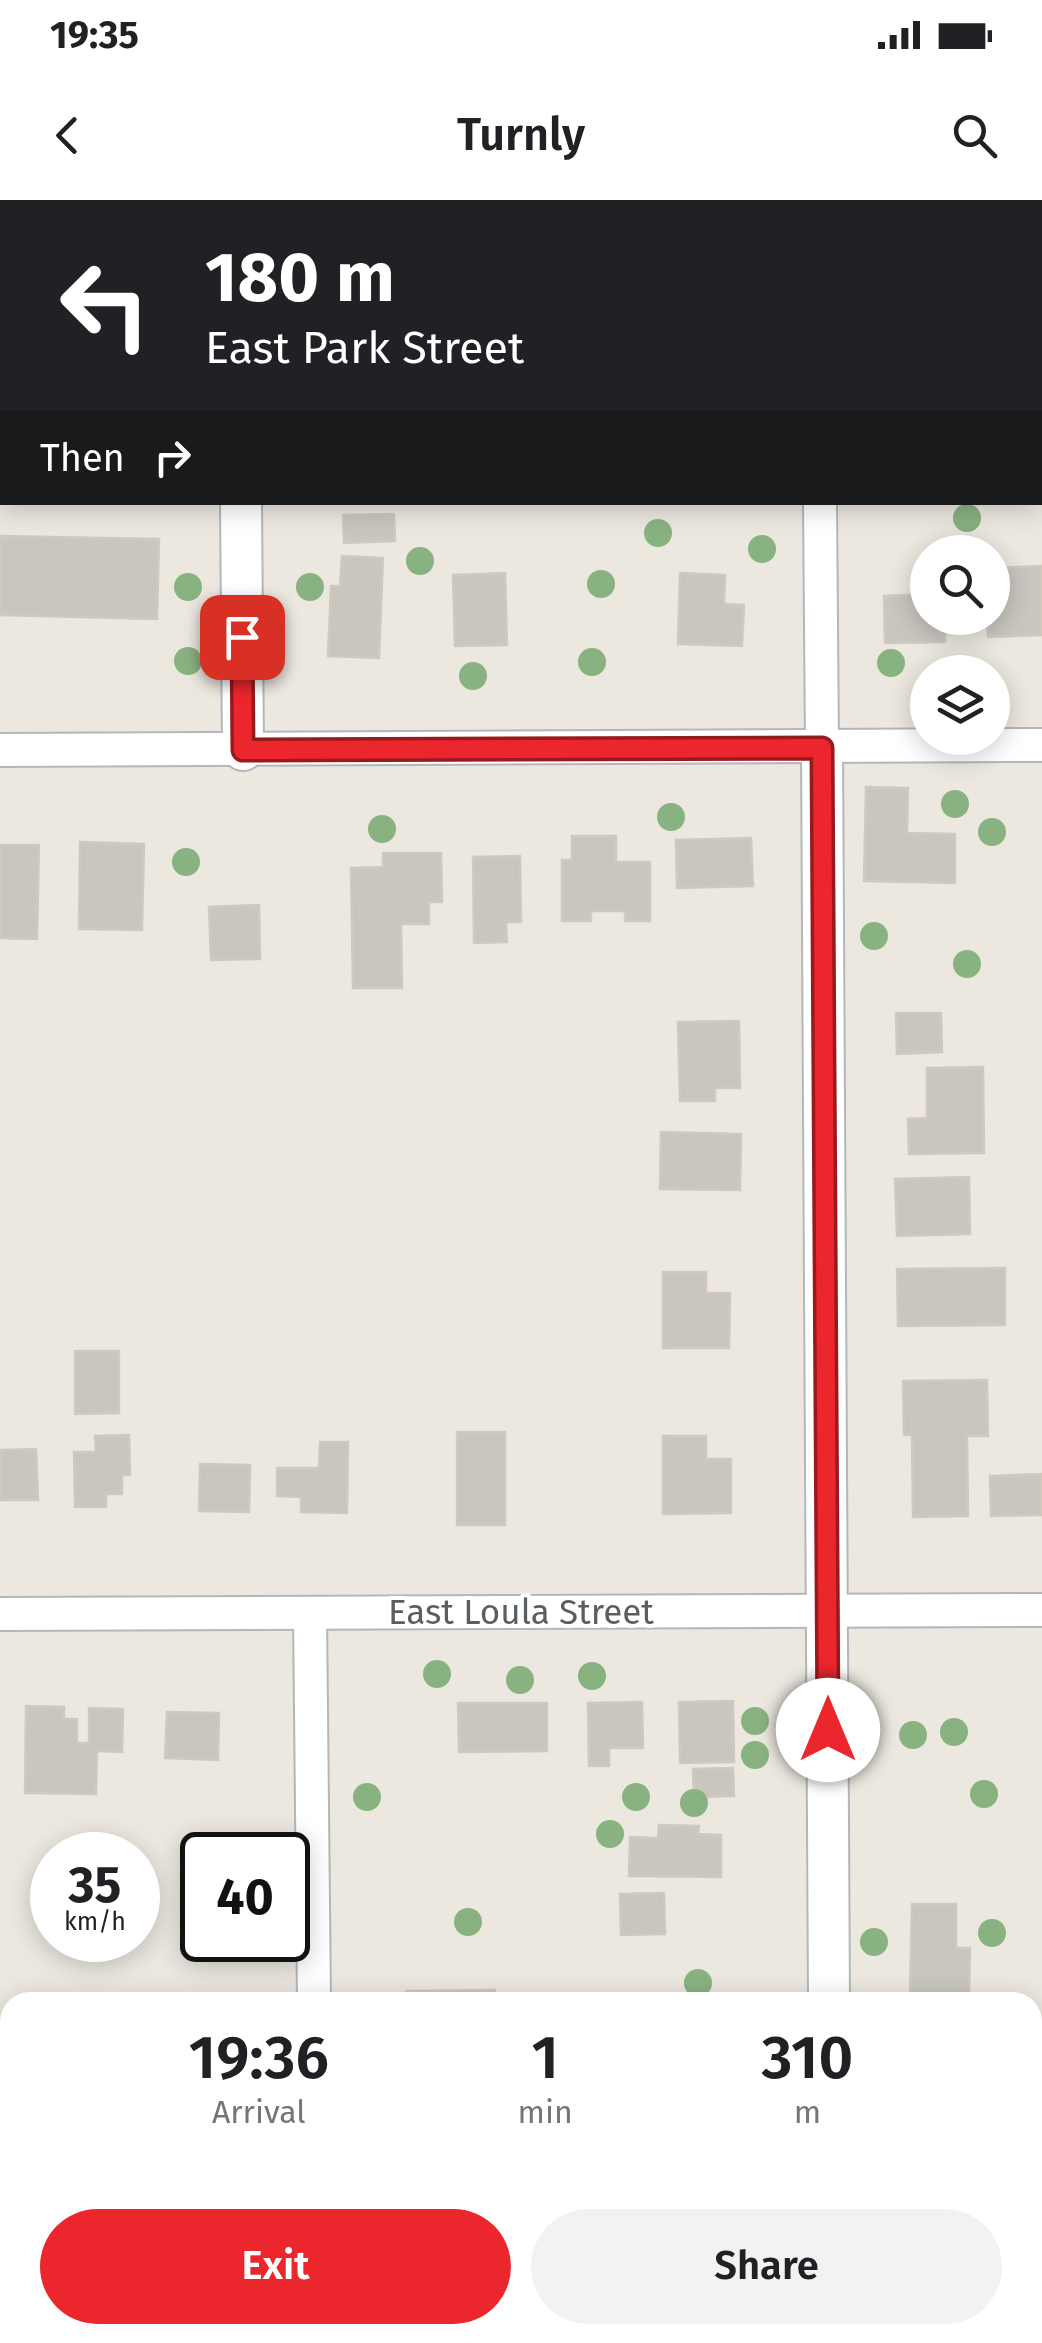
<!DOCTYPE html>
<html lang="en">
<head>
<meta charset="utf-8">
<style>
	:root { --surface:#fff; --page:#f2f2f2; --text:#202124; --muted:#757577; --accent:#ec262d }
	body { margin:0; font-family:"Fira Sans",sans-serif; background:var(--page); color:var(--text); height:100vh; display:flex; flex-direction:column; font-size:38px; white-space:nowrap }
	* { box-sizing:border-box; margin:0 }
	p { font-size:32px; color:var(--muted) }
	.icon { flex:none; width:55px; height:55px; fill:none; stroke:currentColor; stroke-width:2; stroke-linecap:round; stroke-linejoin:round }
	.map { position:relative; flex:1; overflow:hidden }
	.sheet { position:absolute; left:0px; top:1792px; width:1042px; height:352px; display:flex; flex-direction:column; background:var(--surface); border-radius:30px 30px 0 0; box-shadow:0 5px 25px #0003 }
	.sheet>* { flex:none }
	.guide { position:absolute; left:0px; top:0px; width:1042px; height:305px; box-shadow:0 5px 25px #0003; background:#202124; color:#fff; overflow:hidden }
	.fabs { position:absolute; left:910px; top:335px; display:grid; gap:20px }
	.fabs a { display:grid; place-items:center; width:100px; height:100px; border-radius:50%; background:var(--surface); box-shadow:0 5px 25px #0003; font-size:50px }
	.speed { position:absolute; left:30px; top:1632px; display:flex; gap:20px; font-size:50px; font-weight:700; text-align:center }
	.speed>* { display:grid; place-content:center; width:130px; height:130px; border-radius:50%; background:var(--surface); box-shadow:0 5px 25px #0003; line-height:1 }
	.speed small { font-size:25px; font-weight:400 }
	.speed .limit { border:5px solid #111; border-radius:15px; background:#fff; color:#111 }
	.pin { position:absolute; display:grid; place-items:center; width:85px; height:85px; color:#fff; margin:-42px; border-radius:20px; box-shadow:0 5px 15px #0006 }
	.me { position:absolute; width:110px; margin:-55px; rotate:0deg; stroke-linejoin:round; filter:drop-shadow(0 0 8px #0008) }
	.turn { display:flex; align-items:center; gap:35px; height:210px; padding:0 40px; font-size:45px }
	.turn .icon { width:130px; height:130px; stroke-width:2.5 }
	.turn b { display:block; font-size:70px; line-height:85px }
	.then { display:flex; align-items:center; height:95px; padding:0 40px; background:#0003; gap:20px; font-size:38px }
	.eta { display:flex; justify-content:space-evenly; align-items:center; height:170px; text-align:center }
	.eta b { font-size:60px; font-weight:600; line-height:70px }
	.cta { display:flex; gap:20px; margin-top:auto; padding:20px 40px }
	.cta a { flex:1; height:115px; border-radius:60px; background:var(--accent); color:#fff; font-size:40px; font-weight:600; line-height:115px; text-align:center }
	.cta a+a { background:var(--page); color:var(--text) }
	.status { display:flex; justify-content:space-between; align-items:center; height:70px; padding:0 50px; background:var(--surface); direction:ltr }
	.status svg { height:28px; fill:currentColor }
	header { display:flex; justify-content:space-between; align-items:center; height:130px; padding:0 40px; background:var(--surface); font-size:45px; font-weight:600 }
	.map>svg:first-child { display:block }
	.building { fill:#c9c5bf; stroke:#d1c9be; stroke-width:2.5 }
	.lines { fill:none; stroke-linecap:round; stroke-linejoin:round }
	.service-casing { stroke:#b3b7bb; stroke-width:19 }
	.minor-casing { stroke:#b3b7bb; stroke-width:36 }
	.tertiary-casing { stroke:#b3b7bb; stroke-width:44 }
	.service { stroke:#fff; stroke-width:15 }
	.minor { stroke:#fff; stroke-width:32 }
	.tertiary { stroke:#fff; stroke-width:40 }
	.tree { fill:#89b281 }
	.route-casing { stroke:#99191d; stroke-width:25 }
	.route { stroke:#ec262d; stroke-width:18 }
	.labels { text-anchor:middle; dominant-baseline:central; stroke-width:8; stroke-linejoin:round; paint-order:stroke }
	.street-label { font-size:35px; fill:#595e62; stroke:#fff }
</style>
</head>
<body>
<div class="status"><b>19:35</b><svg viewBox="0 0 49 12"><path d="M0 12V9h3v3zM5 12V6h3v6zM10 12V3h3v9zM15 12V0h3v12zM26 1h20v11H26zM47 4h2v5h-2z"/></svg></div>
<header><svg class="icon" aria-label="back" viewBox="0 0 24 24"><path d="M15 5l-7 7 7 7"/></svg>Turnly<svg class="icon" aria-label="search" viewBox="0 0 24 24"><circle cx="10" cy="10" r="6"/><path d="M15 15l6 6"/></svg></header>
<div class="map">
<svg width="1042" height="2143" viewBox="0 0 1042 2143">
	<rect width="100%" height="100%" fill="#ece8e0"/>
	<!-- building -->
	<g class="building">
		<path d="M394,314L395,341L344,343L343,315Z"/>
		<path d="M0,336L159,339L157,419L0,415Z"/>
		<path d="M342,356L383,358L379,458L328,456L331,386H340Z"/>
		<path d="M1042,366V435L988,437L987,418H992V368Z"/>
		<path d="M505,373L507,445L455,446L453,375Z"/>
		<path d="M680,373L725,375L724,404L744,405L742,446L678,444Z"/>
		<path d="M928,394V418H945V442L885,443L884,396Z"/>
		<path d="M866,587L908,588L907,633L955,634V683L864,681Z"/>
		<path d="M572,636H616V662H650V721H625V711H591V721H562V660H572Z"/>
		<path d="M751,638L753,686L677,688L676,640Z"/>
		<path d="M80,642L144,644L142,730L79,729Z"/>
		<path d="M0,645H39L37,739L0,738Z"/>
		<path d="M383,653H441L442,702H429V724H401L402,788H353L351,668L383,667Z"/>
		<path d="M520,656L521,722H506L507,742L474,743L473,657Z"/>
		<path d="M259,705L260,759L211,760L209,707Z"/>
		<path d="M896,813H941L942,852L897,854Z"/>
		<path d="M739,821L740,888H715V901H680L678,822Z"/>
		<path d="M983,867L984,953L909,954L908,919L927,918V868Z"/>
		<path d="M661,932L741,934L740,990L660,989Z"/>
		<path d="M969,977L970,1034L897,1036L895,979Z"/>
		<path d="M1005,1068V1125L898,1126L897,1069Z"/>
		<path d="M663,1072H706V1093H730L729,1148H663Z"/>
		<path d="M75,1151H119V1213L75,1214Z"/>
		<path d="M987,1180L988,1236H967L968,1316L913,1317L912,1235H904L903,1181Z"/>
		<rect x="457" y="1232" width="48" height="93"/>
		<path d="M129,1235L130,1275H122V1294H106V1307H75L74,1252H96L95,1236Z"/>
		<path d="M663,1236H706V1259H731V1313L663,1314Z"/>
		<path d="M320,1242H348L347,1313L301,1312V1297L277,1296V1268H319Z"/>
		<path d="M36,1249L38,1300H0V1250Z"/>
		<path d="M200,1264L250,1265L249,1312L199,1311Z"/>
		<path d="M1041,1274L1042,1315L991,1316L990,1276Z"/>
		<path d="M733,1501L734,1562L680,1563L679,1502Z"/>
		<path d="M642,1502L643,1548H609V1566H589L588,1503Z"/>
		<path d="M458,1503H547V1551L459,1552Z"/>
		<path d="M26,1506L64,1507V1519H77V1543H89V1508L123,1509L122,1552L97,1551L96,1594L25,1593Z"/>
		<path d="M167,1512L219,1513L218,1560L165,1558Z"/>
		<path d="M733,1568L734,1596L694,1597L693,1569Z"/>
		<path d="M659,1625L699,1626L698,1634L721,1635V1677L629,1676L630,1637L658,1638Z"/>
		<path d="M664,1693L665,1734L621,1735L620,1694Z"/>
		<path d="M912,1704H956V1748H970L969,1796L910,1795Z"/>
		<path d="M495,1790V1802H406V1791Z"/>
		<rect x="1032" y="1906" width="10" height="34"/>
		<path d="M1032,2114H1042V2143H1008V2135H1032Z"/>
		<path d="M34,2135H86V2143H11V2139L34,2140Z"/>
		<path d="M926,2135L980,2136V2143H926Z"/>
	</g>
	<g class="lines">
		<!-- service casing -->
		<g class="service-casing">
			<g id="service">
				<path d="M1040,99H1042"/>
				<path d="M0,267H2"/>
			</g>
		</g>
		<!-- minor casing -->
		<g class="minor-casing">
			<g id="minor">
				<path d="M818,0V2"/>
				<path d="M820,302L822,547"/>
				<path d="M0,550L1042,545"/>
				<path d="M310,1413L314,1802"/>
				<path d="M0,1414L1042,1410"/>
				<path d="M318,2135V2143"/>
			</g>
		</g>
		<!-- tertiary casing -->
		<g class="tertiary-casing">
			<g id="tertiary">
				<path d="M239,0V2"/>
				<path d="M241,302L243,550"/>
				<path d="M822,547L829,1802"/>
				<path d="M831,2135V2143"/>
			</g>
		</g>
		<!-- service -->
		<use href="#service" class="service"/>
		<!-- minor -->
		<use href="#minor" class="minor"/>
		<!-- tertiary -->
		<use href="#tertiary" class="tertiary"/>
	</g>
	<!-- trees -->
	<g class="tree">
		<circle cx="967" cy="318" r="14"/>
		<circle cx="658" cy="333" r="14"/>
		<circle cx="762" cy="349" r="14"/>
		<circle cx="420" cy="361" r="14"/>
		<circle cx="601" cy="384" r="14"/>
		<circle cx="188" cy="387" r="14"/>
		<circle cx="310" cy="387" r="14"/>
		<circle cx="188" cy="461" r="14"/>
		<circle cx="592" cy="462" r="14"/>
		<circle cx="891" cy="463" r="14"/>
		<circle cx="473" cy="476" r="14"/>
		<circle cx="955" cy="604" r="14"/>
		<circle cx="671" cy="617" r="14"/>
		<circle cx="382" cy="629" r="14"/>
		<circle cx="992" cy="632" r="14"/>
		<circle cx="186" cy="662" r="14"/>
		<circle cx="874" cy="736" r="14"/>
		<circle cx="967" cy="764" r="14"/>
		<circle cx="437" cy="1474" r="14"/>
		<circle cx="592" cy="1476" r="14"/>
		<circle cx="520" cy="1480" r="14"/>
		<circle cx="755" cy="1521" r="14"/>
		<circle cx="954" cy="1532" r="14"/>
		<circle cx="913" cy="1535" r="14"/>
		<circle cx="755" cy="1555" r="14"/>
		<circle cx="984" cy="1594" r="14"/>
		<circle cx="367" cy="1597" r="14"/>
		<circle cx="636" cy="1597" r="14"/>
		<circle cx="694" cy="1603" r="14"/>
		<circle cx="610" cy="1634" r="14"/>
		<circle cx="468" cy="1722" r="14"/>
		<circle cx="992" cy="1733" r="14"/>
		<circle cx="874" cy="1742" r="14"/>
		<circle cx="698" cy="1783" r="14"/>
	</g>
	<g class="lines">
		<!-- route casing -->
		<g class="route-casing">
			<path id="route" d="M242,437L243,550L822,548L828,1530"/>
		</g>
		<!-- route -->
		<use href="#route" class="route"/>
	</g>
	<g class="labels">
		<!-- street labels -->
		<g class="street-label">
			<text x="521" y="1412">East Loula Street</text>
		</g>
	</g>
</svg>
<div class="fabs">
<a><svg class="icon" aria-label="search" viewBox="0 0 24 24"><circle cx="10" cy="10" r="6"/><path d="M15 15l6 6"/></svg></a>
<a><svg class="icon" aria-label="layers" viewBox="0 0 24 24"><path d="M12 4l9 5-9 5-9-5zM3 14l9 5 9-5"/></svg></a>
</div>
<div class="speed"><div>35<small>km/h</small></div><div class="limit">40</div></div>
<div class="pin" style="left:242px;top:437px;background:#d93025"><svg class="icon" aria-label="arrive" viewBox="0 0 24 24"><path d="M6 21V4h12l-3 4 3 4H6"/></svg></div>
<svg class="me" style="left:828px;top:1530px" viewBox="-20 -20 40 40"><circle r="19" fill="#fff"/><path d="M0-13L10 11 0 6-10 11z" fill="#ec262d"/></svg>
<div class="guide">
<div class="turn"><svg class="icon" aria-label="left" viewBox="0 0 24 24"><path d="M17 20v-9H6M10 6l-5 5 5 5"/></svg><div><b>180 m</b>East Park Street</div></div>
<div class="then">Then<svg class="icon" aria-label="right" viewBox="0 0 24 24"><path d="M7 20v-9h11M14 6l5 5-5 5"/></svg></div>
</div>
<section class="sheet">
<div class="eta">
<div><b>19:36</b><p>Arrival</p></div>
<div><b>1</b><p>min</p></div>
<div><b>310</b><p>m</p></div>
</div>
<div class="cta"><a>Exit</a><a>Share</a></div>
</section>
</div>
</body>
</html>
